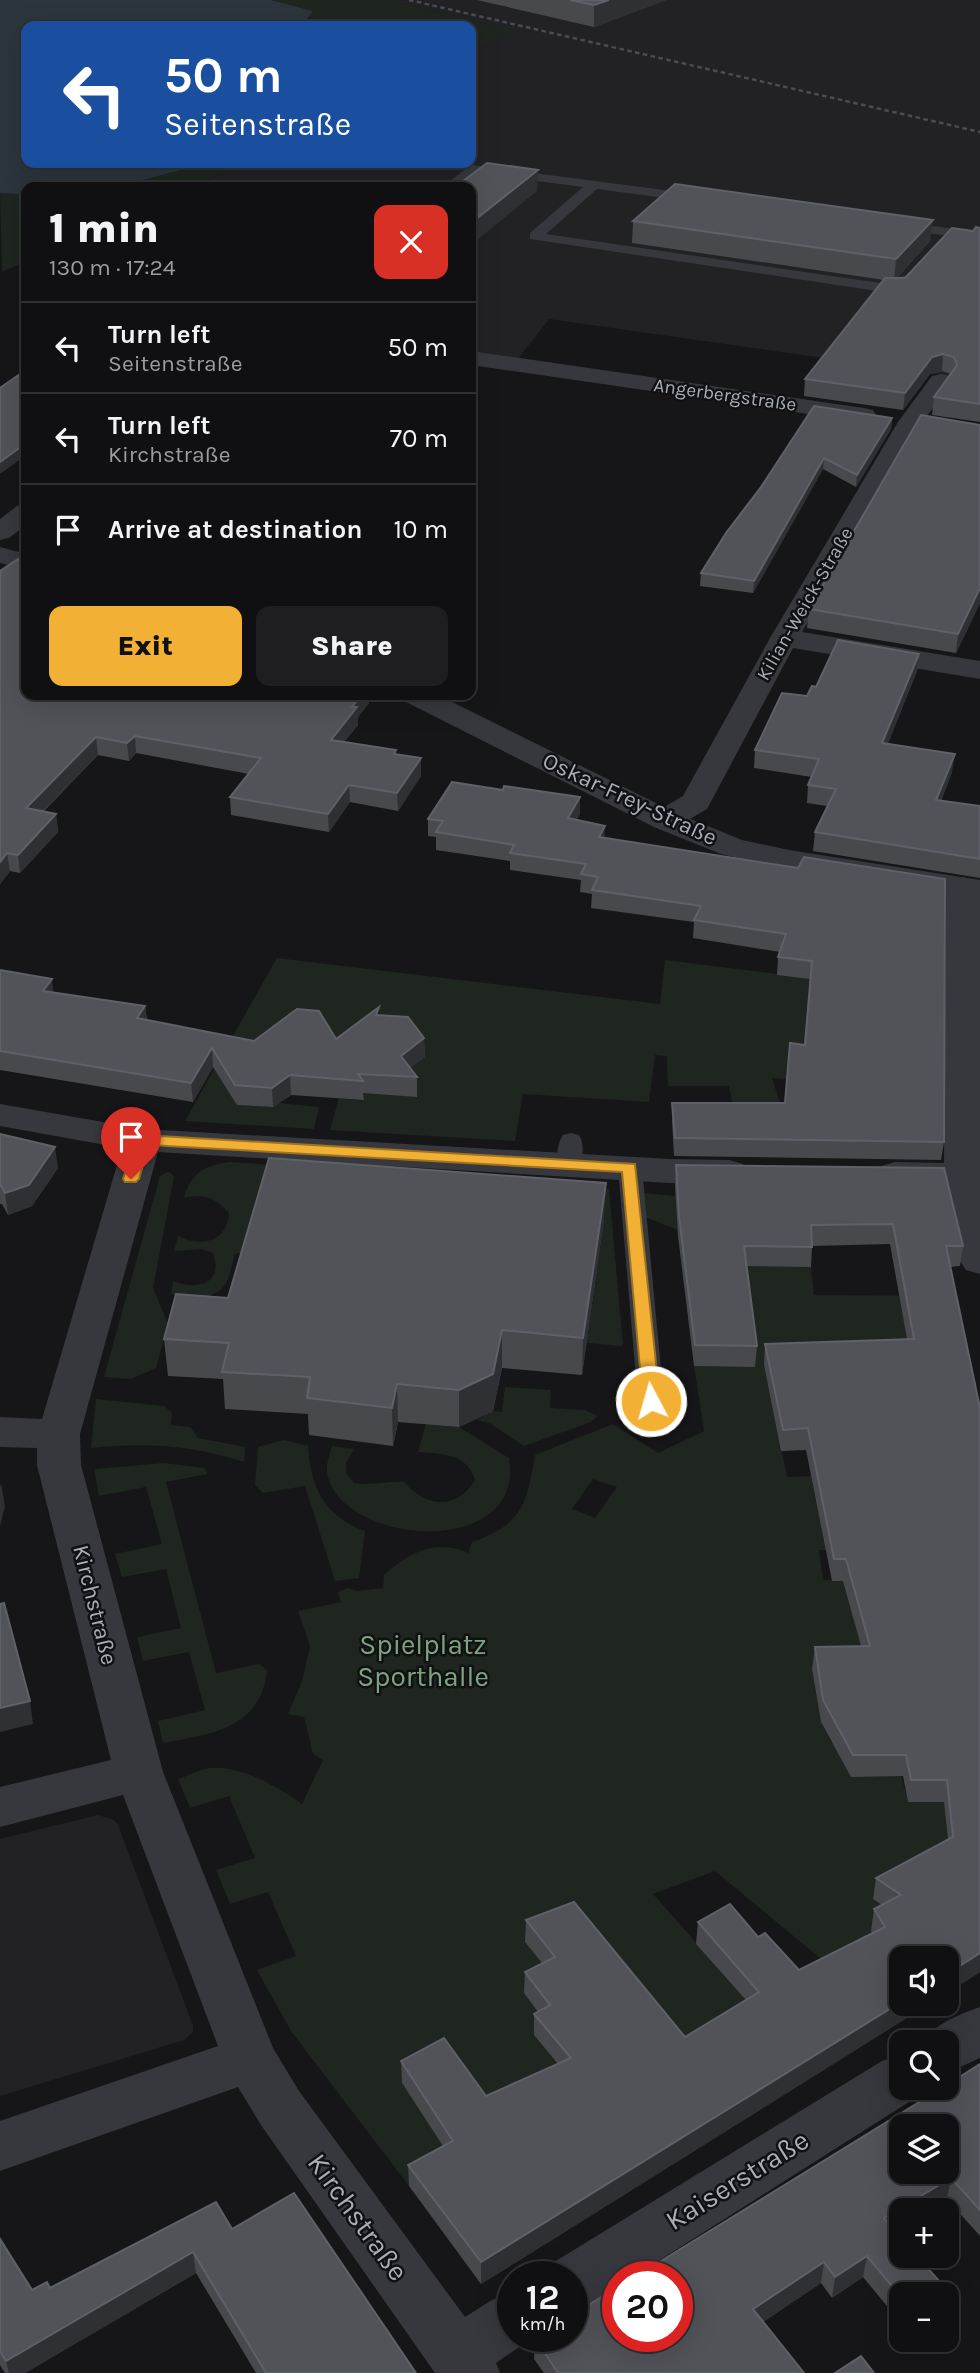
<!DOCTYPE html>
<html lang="en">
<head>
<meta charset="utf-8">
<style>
	:root { --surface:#101012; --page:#1e1e20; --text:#f1f3f6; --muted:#9c9d9f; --line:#303032; --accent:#f2b134 }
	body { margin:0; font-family:Karla,sans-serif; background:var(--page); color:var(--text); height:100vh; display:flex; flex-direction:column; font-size:26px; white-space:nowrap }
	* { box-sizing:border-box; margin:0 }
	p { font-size:23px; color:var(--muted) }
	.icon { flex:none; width:38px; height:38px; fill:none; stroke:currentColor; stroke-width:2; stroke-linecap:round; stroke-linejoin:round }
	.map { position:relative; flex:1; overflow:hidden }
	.panel { position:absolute; left:21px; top:182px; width:455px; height:518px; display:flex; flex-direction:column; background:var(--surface); border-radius:14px; box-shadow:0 7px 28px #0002,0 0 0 2px var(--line) }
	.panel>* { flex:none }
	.hud { position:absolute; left:21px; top:21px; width:455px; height:147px; border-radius:14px; box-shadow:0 7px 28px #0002,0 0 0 2px var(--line); background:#1a4fa0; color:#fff; overflow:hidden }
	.tools { position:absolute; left:889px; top:1946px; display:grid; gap:14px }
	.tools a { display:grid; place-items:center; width:70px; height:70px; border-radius:14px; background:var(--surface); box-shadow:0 7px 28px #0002,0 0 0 2px var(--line); font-size:35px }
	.speed { position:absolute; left:497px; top:2261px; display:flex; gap:14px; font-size:35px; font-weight:700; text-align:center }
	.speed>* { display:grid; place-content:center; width:91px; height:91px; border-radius:50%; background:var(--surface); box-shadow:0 7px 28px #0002,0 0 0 2px var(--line); line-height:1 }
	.speed small { font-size:18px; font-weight:400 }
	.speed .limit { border:10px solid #d22; background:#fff; color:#111 }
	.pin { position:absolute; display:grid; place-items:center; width:60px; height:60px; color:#fff; margin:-72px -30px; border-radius:50% 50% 50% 0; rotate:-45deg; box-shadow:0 0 7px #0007 }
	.pin .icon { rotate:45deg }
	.me { position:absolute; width:77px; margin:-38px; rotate:354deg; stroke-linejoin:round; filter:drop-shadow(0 0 5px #0008) }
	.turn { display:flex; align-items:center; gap:24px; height:147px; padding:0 28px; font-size:32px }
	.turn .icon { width:91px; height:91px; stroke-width:2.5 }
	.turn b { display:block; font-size:49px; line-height:60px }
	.round { display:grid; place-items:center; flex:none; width:74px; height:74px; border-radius:14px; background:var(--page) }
	.head { display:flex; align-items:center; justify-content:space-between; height:119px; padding:0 28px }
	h1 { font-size:42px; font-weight:800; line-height:52px }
	.action { display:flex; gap:14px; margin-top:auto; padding:14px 28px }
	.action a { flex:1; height:80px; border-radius:14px; background:var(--accent); color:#111; font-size:28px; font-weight:800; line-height:80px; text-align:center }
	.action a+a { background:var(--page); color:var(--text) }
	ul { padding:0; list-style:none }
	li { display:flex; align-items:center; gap:21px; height:91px; padding:0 28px; border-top:2px solid var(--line) }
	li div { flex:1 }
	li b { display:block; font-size:26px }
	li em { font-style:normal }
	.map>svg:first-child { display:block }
	.built { fill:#222225 }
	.green { fill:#1e261f; fill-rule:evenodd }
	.water { fill:#2c353c }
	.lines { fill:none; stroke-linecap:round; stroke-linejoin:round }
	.service { fill:#37383d; fill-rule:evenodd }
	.minor { fill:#37383d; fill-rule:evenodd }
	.tertiary { fill:#37383d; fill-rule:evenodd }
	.rail { stroke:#4a4c52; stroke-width:2.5; stroke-dasharray:4.5 3.5; stroke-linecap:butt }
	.wall { fill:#47494d }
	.shaded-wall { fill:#2f3033 }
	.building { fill:#525359; stroke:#5f6168; stroke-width:2; fill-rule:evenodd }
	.route { fill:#f2b134; stroke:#9d7322; stroke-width:2 }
	.labels { text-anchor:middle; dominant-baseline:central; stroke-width:5; stroke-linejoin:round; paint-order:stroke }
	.far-street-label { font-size:19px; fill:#a8adb8; stroke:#111113 }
	.street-label { font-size:23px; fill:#a8adb8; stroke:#111113 }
	.near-park-label { font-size:28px; fill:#7fa381; stroke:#111113 }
	.near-street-label { font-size:28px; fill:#a8adb8; stroke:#111113 }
</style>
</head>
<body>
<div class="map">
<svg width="980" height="2373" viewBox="0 0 980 2373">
	<rect width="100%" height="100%" fill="#161618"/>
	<!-- built -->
	<g class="built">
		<path d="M387,0H980V380L549,319L514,364L471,358V187H192L246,163H471V51L511,30Z"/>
		<path d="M98,1815L114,1820L118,1825L193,2026V2032L184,2040L0,2096V1839Z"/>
	</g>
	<!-- green -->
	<g class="green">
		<path d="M271,0H387L512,30L471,51V26H302L312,11Z"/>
		<path d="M207,163H246L192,187H117Z"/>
		<path d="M0,193L26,195V261L2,272Z"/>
		<path d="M277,958L660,1004L665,960L810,978L856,1010L789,1062L787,1079L772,1078L780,1103L756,1102L758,1122L736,1121L729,1086H668L667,1056L655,1055L649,1102L523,1094L515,1141L330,1130L339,1098L355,1100L357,1093L401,1075L425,1057L237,1105L273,1107L279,1103L319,1107L314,1129L185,1121Z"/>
		<path d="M230,1162L609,1189L623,1346L587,1343L604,1219L235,1254C232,1263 230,1278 224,1286C213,1301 186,1298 171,1294L173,1281C197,1291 224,1284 213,1253L202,1249L174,1251L178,1236C201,1248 227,1242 229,1213C217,1198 203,1193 184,1198C190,1173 206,1165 230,1162Z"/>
		<path d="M167,1172L171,1173L174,1177L153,1288L168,1324L156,1368L131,1379L104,1377L160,1176Z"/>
		<path d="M643,1193L676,1196L678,1230L645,1217Z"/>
		<path d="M678,1236L701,1237L811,1267L814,1295L949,1296L962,1358L775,1419L787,1477L811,1476L814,1492L858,1550H819L823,1580L863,1581L867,1668L812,1669L821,1722L831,1742L892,1741L908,1802H944L953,1843L898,1916L882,1949L837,1972L715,1871L653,1894L759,2013L641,2084L550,2027L567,2076L540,2106L402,2083L456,2161L409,2186L291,2031L257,1970L296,1956L268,1892L230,1904L216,1870L255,1858L229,1796L190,1808L178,1779C188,1776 200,1769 210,1768C241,1765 278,1787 302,1804L323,1760L313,1754L304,1717L288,1714L302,1681L310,1646L298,1611L341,1602L338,1592L348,1588L357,1591L383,1588L384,1575C408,1553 436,1538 468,1553L472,1542C522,1525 527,1504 535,1455L613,1424L658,1453L704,1431L694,1366H755L687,1304ZM593,1479L617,1487L595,1518L572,1509Z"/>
		<path d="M505,1387L551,1390L550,1408L585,1410L598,1416L591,1422L524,1446L491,1424L477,1420L493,1411L502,1412Z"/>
		<path d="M96,1399L164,1406L172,1413L171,1425L190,1427L198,1438L245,1447L244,1462C191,1445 146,1442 91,1448Z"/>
		<path d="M426,1424L459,1427L509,1458C526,1559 346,1546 328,1477C325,1466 329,1457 332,1446L354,1449L346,1463V1473L354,1483C371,1486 387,1481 404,1482C426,1507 456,1511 475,1480C467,1453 442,1454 418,1452Z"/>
		<path d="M284,1440L308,1446C311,1488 324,1516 365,1531L359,1578L335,1581L305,1486L263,1493L255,1485L258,1447Z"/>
		<path d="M164,1463L205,1468L207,1474L166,1482L216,1673L259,1664L267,1670C261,1729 211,1734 163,1743L158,1721L205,1710L189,1652L143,1661L137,1637L181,1628L166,1569L122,1577L115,1554L162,1544L146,1487L99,1496L94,1469Z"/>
	</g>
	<!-- water -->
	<path class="water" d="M0,0H271L313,11L302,26H26V163H207L117,187H26V195L0,193Z"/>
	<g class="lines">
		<!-- service -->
		<g class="service">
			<path d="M471,165L695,194L702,198L695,202L597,189L546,234L894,285L902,276H912L914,279L902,293L897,294L530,239V233L583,187L474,173L456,187H442Z"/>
			<path d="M901,222L980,232V240L896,229L894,226Z"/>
			<path d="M571,1133L579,1135C585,1143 583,1161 578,1169L569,1171L560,1169C555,1161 557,1143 563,1135Z"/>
			<path d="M630,1161L639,1163L642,1168L664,1401L661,1407L651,1410L641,1407L638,1401L618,1168L621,1163Z"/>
		</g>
		<!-- minor -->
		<g class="minor">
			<path d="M471,351L864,408L873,410L876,415L873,420L864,422L471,365Z"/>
			<path d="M941,374L950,376L953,381L921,424L802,632L980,661V679L793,648L707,809L676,827L665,830L654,827L649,820L654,813L683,796L770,638L898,422L932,376Z"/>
			<path d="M26,504V525L9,538L0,540V519L17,506Z"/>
			<path d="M963,877L975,880L980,887V1274L966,1270L960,1261L944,1186H895L881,1182L876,1174L881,1166L895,1162L944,1163L946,887L951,880Z"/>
			<path d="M0,1104L143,1129L670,1159L729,1160L743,1164L748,1172L743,1180L729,1184L670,1183L158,1152L80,1434L81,1465L163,1772L273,2048L299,2091L465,2317L492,2300L513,2292V2336H535L496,2363L500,2373H435L261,2125L238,2087L0,2171V2121L218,2046L123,1795L0,1827V1787L111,1760L37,1465V1448L0,1447V1417L42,1419L122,1148L0,1126Z"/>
			<path d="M980,2007V2058L947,2073V2042H924C933,2024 961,2014 980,2007Z"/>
			<path d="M901,2054V2088H924L920,2095L633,2277H618V2286L593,2302L572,2310V2277H546L551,2264L882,2061Z"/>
		</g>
		<!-- tertiary -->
		<g class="tertiary">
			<path d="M0,547L26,554V570L0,563Z"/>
			<path d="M400,695H438L676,813L742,840L789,850L980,880V900L789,870L721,854L654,827L404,701Z"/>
		</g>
		<!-- rail -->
		<path class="rail" d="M409,0L980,132"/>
	</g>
	<!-- wall -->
	<g class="wall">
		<path d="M477,0H666L594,27Z"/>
		<path d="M633,221L930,241L897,278H905L973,231L980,228V422L932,415L934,397L951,374L942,371L930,374L903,410L804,396L805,379L884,280L632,243Z"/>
		<path d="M892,418L891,429L856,487L823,469L753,593L700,586L701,573L761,487Z"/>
		<path d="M980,425V603L956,653L807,628L809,609Z"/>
		<path d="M0,571L26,695L369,703L358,717V725L344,742L396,750V755L421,776L398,811L350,802L329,832L231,815L230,797L249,774L136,753L129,761L98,755L43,812L56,814L58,832L20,873L10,871L0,884Z"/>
		<path d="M919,654L917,671L888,743L952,772L941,801L980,806V878L813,851L815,832L827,806L807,803L808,785L812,777L754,768L755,750L816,687Z"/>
		<path d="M580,814L576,820L604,838L798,868L944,1142L941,1160L674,1156L672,1121V1103H785L804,1045L810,979L777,975L778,957L780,952L693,938L694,922L591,908L592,894L580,892L581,880L510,870V861L436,850V837L428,836V819Z"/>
		<path d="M0,970L53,992L145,1006L147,1020L254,1041L336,1039L379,1015L424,1038L425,1057L410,1068L417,1077V1097L363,1093L364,1100L291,1095L273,1107L237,1105L213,1067L193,1102L0,1070Z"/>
		<path d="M0,1134L58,1168L32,1206L8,1215L2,1204H0Z"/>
		<path d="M676,1165L944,1168L963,1246L960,1266L950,1267L980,1408V1972L947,1993L901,2004H929L481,2284L409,2186L408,2165L443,2146L402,2083L401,2061L486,2096L558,2064L534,2035V2014L538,2012L524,1993L525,1972L542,1963L525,1942L526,1920L685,2037L746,2000L696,1944L698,1922L758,1937L799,1970L872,1933L871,1931L874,1909L882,1905L873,1899L876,1878L948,1839L944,1802H908L903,1776L851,1777L821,1722L812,1669L815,1647L861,1646L843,1581H832L806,1450L781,1451L764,1365L765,1344L907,1339L890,1244L812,1246L811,1267L747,1266L757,1346L755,1367L694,1366L678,1236L675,1186Z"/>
		<path d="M604,1219L582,1375L502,1368L493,1411L459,1427L398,1422L393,1446L309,1435L308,1414L225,1409L223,1379L168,1376L164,1339L228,1298Z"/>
		<path d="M980,2064V2236L947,2199L901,2210V2227L895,2231L948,2291L947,2298V2294H901V2323L863,2277L832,2298L821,2283L763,2322L804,2373H544L534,2359L535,2338Z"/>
		<path d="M232,2229L416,2373H256L196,2273L25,2373H5L0,2365V2239L32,2290L50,2288Z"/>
	</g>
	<!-- shaded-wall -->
	<g class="shaded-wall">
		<path d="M609,0H666L594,27V5Z"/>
		<path d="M538,170L537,191L471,245V223Z"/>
		<path d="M933,220L930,241L894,281L896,259Z"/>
		<path d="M943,354L942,371L930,374L903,410L905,393L932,357Z"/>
		<path d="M892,418L891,429L856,487L857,475Z"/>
		<path d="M26,443V455L0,474V462Z"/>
		<path d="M824,458L823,469L753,593L754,581Z"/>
		<path d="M980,588V603L956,653L958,634Z"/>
		<path d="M919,654L917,671L881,761L882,743Z"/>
		<path d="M361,695H369V703L358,717V725L332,757L331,740Z"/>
		<path d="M135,736L136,753L129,761L127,743Z"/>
		<path d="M96,737L98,755L28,826L26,808Z"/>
		<path d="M955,754L952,772L934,818L936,800Z"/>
		<path d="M421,758V776L398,811L397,793Z"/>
		<path d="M349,785L350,802L329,832L328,814Z"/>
		<path d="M580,797V814L568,836V818Z"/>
		<path d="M56,814L58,832L20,873L18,855Z"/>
		<path d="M605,826L604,844L599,837Z"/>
		<path d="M7,853L10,871L0,884V862Z"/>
		<path d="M52,979L54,998L43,991Z"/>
		<path d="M145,1006L147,1025L137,1018Z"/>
		<path d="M424,1038L425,1057L401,1075V1056Z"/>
		<path d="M212,1048L213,1067L193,1102L191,1083Z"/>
		<path d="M290,1075L291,1095L273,1107L272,1088Z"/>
		<path d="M55,1147L58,1168L32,1206L8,1215L5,1193Z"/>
		<path d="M606,1183L604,1219L582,1375L583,1338Z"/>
		<path d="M502,1330V1368L493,1411L459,1427V1390Z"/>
		<path d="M397,1384L398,1422L393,1446L392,1408Z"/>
		<path d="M1,1483L5,1506L0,1526V1488Z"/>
		<path d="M30,1701L33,1724L0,1732V1708Z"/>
		<path d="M980,1953V1972L947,1993V1974Z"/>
		<path d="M901,2002V2004H929L481,2284V2262Z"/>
		<path d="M951,2178L947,2199L929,2210H901V2227L881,2240L884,2218Z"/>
		<path d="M193,2252L196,2273L25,2373H9L6,2361Z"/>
		<path d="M867,2256L863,2277L832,2298L835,2277Z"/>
		<path d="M824,2262L821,2283L751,2330L753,2309Z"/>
	</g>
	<!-- building -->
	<g class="building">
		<path d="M570,0H609L594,5Z"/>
		<path d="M487,163L538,170L471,223V187H455Z"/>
		<path d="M675,184L933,220L896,259L633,221Z"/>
		<path d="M976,227L980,228V404L934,397L957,365L954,357L943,354L932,357L905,393L805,379L885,278H905L952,228L973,231Z"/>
		<path d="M26,370V443L0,462V388Z"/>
		<path d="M814,406L892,418L857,475L824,458L754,581L701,573L726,533L761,487Z"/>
		<path d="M921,415L980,425V588L958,634L809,609Z"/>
		<path d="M18,559L26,561V695H361L352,707H357L331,740L396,750L394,754L421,758L397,793L349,785L328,814L230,797L261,758L135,736L127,743L96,737L26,808L56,814L18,855L7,853L0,862V571Z"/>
		<path d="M838,640L919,654L882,743L955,754L936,800L980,806V859L815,832L836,789L808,785L819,759L755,750L782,693L807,696L812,686L816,687Z"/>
		<path d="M452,782L503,790L504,786L580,797L568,818L605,826L599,837L798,868L804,857L945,879L944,1142L675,1138L672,1103H785L790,1043L805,1045L812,961L778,957L786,934L694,920L701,906L592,890L598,877L581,874L586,864L510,853L514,845L436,832L443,821L428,819Z"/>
		<path d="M0,970L52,979L43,991L145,1006L137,1018L254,1041L297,1009L319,1011L336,1039L379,1007L376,1015L408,1017L424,1038L401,1056L417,1077L358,1074L363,1081L290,1075L272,1088L235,1085L212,1048L191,1083L0,1051Z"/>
		<path d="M0,1134L55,1147L29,1185L5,1193L0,1184Z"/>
		<path d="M269,1158L606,1183L583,1338L502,1330L493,1374L459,1390L397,1384L392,1408L307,1398L310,1377L222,1372L229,1343L164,1339L176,1294L228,1298Z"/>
		<path d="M676,1165L944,1168L963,1246H946L980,1408V1953L947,1974V1958H901V2002L481,2262L408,2165L453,2141L401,2061L444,2038L486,2096L571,2058L534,2014L550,2005L525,1972L555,1957L526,1920L574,1902L685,2037L759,1992L698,1922L730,1904L758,1937L765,1933L799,1970L885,1927L874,1909L901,1895L876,1878L953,1837L947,1780H911L906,1755H853L823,1700L815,1647L870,1646L846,1559H834L808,1428L783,1430L765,1344L914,1339L893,1224L811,1225L812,1247L744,1246L757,1346L695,1345L679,1216Z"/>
		<path d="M4,1603L30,1701L0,1708V1604Z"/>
		<path d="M980,2064V2210L951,2178L884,2218L901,2238V2256H917L948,2291L944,2294H901V2297L867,2256L835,2277L824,2262L753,2309L804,2373H558L535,2338L538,2336H572V2315L618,2287V2336H677V2277H635L942,2088H947V2085ZM901,2126H947V2172H901Z"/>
		<path d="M294,2193L416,2373H266L193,2252L6,2361L0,2351V2239L32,2290L47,2282L50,2288L216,2202L232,2229Z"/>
		<path d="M861,2356L874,2373H835Z"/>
	</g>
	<!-- route -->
	<path class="route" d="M143,1135L635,1164L660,1401L651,1407L643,1401L622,1172L149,1145L139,1179L136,1182H125L123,1179L135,1140Z"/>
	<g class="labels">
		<!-- far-street labels -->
		<g class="far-street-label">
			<text transform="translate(725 395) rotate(8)">Angerbergstraße</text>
			<text transform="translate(805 604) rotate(-60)">Kilian-Weick-Straße</text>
		</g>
		<!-- street labels -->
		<g class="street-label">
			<text transform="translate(630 799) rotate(25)">Oskar-Frey-Straße</text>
			<text transform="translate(95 1605) rotate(76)">Kirchstraße</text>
		</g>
		<!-- near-park labels -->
		<g class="near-park-label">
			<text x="423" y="1644">Spielplatz<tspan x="423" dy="32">Sporthalle</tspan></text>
		</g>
		<!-- near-street labels -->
		<g class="near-street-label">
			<text transform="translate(737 2180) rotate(-32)">Kaiserstraße</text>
			<text transform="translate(358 2217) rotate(54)">Kirchstraße</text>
		</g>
	</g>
</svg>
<div class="tools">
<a><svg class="icon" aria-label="sound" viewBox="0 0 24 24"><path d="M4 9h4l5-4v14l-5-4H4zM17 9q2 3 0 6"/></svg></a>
<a><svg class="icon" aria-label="search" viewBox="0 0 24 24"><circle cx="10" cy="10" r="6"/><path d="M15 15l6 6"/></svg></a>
<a><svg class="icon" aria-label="layers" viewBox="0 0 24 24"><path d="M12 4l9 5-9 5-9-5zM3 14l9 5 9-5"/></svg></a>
<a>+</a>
<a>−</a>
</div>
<div class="speed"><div>12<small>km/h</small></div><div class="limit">20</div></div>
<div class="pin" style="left:131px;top:1179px;background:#d93025"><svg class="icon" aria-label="arrive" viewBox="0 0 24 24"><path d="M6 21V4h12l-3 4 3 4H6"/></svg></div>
<svg class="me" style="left:651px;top:1401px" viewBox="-20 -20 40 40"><circle r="17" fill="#f2b134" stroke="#fff" stroke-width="3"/><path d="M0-11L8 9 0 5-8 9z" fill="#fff"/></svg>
<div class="hud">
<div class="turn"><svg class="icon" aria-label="left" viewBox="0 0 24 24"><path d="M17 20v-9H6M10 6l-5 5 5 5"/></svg><div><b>50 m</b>Seitenstraße</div></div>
</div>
<section class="panel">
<div class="head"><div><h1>1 min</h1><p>130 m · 17:24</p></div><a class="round" style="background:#d93025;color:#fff"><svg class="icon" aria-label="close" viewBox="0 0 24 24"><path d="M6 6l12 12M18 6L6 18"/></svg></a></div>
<ul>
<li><svg class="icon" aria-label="left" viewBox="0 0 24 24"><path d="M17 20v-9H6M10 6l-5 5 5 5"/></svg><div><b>Turn left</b><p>Seitenstraße</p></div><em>50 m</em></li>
<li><svg class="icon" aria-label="left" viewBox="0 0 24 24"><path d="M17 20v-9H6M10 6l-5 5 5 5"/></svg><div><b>Turn left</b><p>Kirchstraße</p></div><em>70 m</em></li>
<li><svg class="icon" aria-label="arrive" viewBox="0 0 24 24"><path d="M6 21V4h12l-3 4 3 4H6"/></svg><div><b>Arrive at destination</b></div><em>10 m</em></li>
</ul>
<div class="action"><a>Exit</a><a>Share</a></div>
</section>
</div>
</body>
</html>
